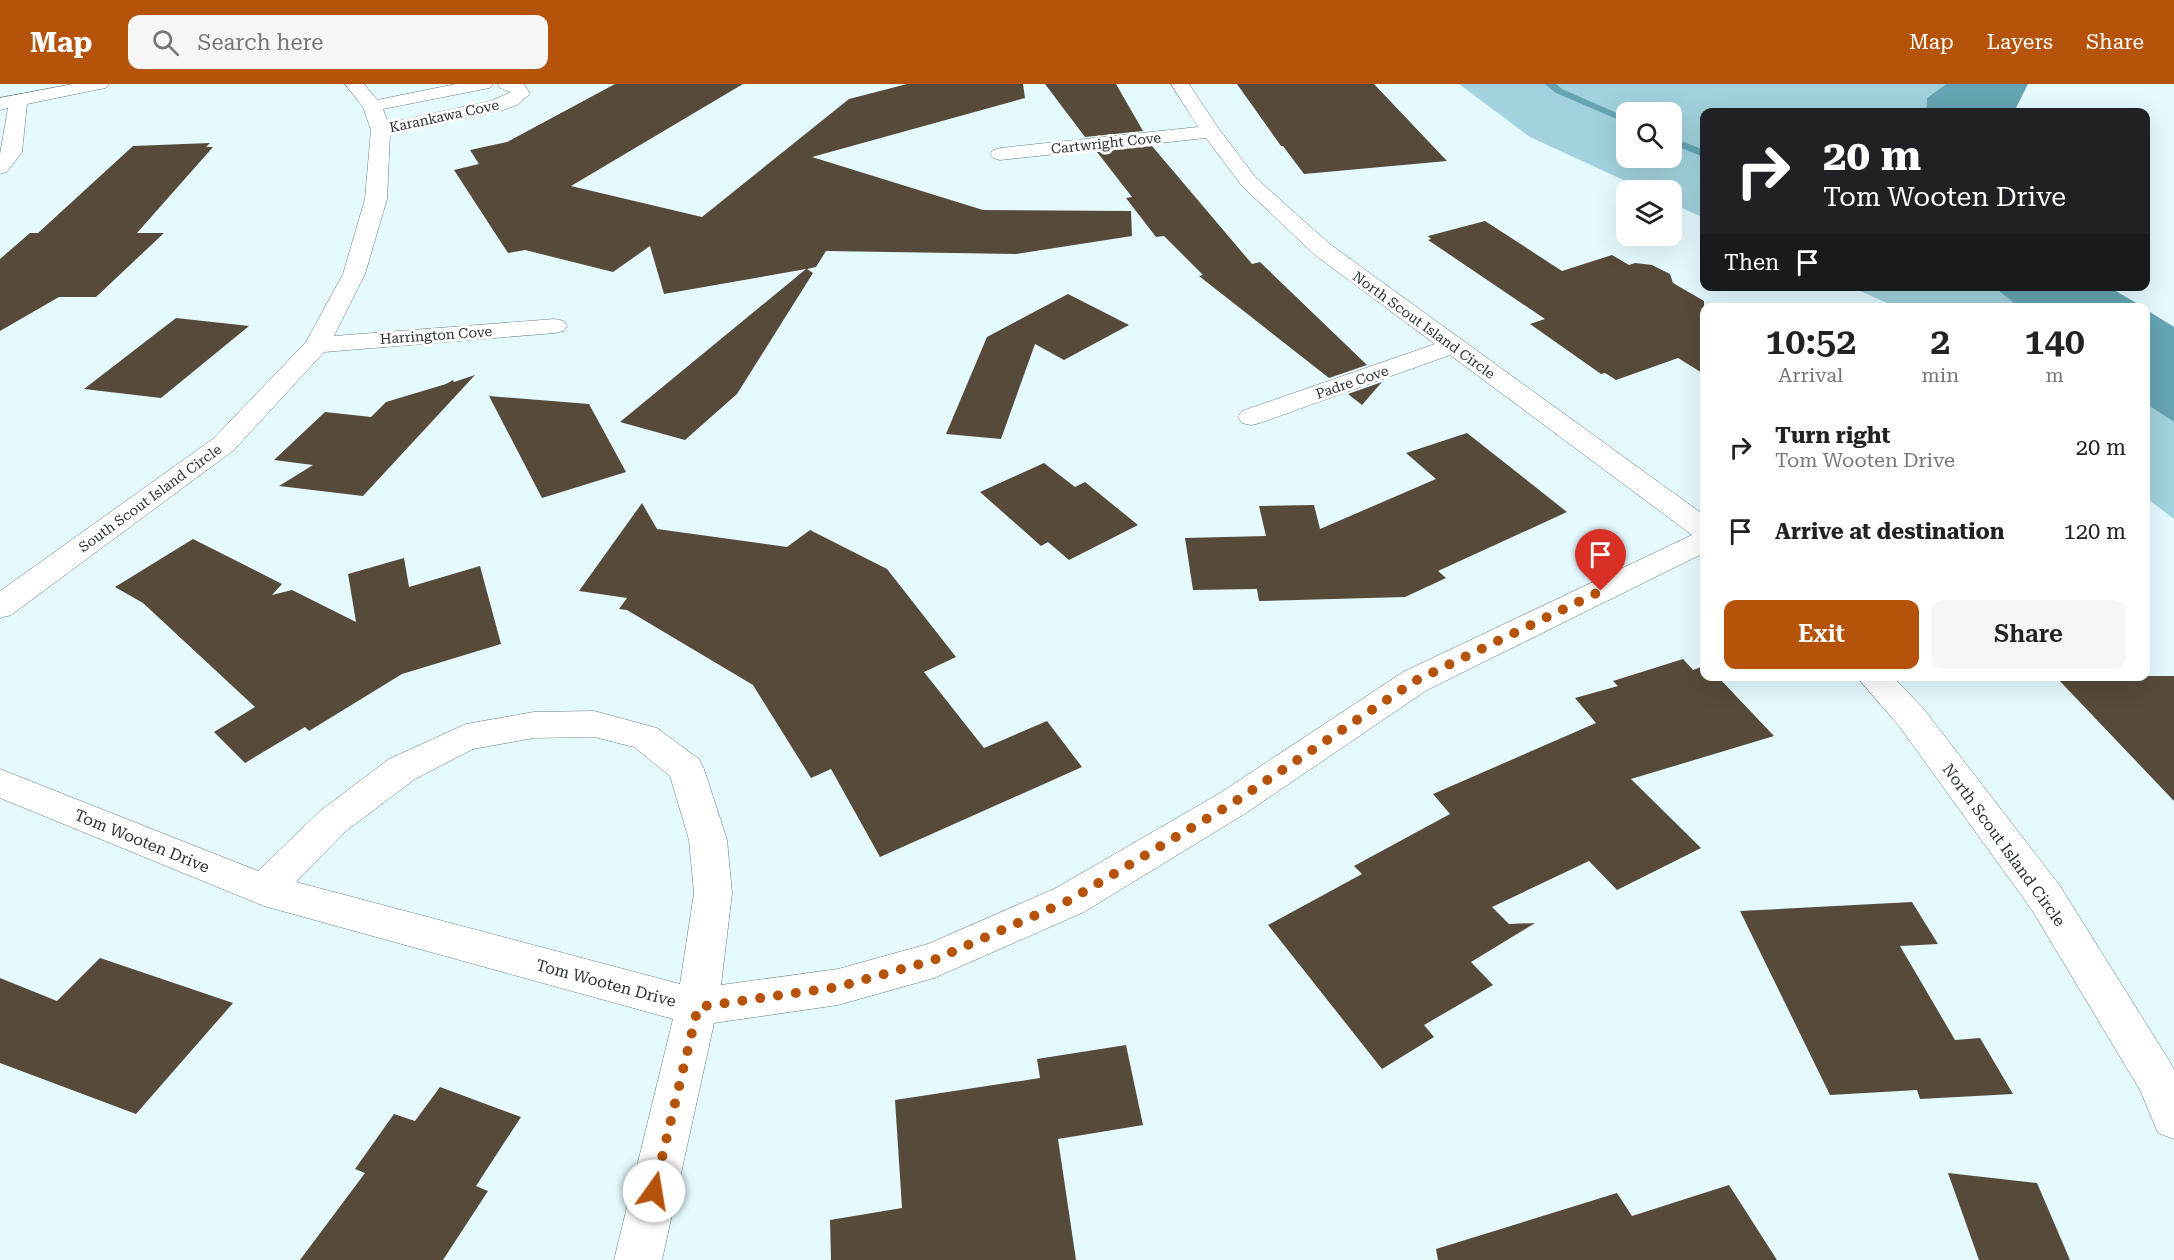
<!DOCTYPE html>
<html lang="en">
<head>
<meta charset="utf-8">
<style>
	:root { --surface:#fff; --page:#f6f6f6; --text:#222; --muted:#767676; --accent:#b45309 }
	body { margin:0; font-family:"Roboto Serif",serif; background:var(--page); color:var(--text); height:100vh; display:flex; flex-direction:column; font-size:22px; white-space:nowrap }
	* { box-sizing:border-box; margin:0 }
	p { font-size:20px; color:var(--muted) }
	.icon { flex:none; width:33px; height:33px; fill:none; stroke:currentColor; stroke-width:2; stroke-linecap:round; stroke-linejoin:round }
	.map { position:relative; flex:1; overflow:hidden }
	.side { position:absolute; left:1700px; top:219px; width:450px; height:378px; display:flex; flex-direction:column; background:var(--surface); border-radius:12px; box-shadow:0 6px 24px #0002 }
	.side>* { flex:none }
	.top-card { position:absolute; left:1700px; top:24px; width:450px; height:183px; border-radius:12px; box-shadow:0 6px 24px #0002; background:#202124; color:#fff; overflow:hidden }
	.tools { position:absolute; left:1616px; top:18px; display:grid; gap:12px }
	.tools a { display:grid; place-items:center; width:66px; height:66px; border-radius:12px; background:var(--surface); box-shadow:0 6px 24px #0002; font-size:30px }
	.pin { position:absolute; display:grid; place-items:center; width:51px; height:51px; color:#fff; margin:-62px -26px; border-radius:50% 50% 50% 0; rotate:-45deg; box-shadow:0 0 6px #0007 }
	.pin .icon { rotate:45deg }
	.me { position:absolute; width:66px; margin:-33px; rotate:13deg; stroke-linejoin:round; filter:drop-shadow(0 0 4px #0008) }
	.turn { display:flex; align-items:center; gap:21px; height:126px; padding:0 24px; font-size:27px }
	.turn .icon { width:78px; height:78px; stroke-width:2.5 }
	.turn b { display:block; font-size:42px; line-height:51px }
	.then { display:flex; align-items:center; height:57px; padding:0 24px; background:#0003; gap:12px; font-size:22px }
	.eta { display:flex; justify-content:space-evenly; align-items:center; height:102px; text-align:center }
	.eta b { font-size:36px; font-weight:600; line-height:42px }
	.button { display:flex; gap:12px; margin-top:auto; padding:12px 24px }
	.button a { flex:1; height:69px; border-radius:12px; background:var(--accent); color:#fff; font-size:24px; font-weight:600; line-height:69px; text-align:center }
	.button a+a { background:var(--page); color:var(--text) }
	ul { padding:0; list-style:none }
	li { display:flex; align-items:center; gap:18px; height:84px; padding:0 24px }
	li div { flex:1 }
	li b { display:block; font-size:22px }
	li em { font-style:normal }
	header { display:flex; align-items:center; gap:36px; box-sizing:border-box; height:84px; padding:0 30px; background:var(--accent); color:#fff }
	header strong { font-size:28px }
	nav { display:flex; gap:33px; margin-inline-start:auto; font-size:21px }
	.search { width:420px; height:54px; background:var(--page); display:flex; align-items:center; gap:15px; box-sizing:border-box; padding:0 21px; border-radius:12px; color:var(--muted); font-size:22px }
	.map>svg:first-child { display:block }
	.green { fill:#a1d2dd; fill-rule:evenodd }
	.water { fill:#65a5b3 }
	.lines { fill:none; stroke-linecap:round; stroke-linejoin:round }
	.stream { fill:#65a5b3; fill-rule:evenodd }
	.building { fill:#564a3b }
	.minor-casing { stroke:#677e83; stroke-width:1 }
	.minor { fill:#fff; fill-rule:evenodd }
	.route { stroke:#b45309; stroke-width:10; stroke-dasharray:0 18 }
	.labels { text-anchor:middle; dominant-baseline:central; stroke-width:6; stroke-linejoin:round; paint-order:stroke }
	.far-street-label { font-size:14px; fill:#283134; stroke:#fff }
	.street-label { font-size:16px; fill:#283134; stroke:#fff }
</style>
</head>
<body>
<header>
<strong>Map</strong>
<div class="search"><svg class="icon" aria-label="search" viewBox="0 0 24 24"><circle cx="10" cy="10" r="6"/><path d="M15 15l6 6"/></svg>Search here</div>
<nav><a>Map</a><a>Layers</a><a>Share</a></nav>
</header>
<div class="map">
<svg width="2174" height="1176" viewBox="0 0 2174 1176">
	<rect width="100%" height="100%" fill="#e5faff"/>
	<!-- green -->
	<g class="green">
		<path d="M1459,0H1946L1927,14L1926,28H1704V134L1671,119V106H1645L1530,53ZM1626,28H1671V74H1626Z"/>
		<path d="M1851,203H1994L2019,223H1896Z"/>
		<path d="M2145,319L2174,338V435L2145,413Z"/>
	</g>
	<!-- water -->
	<g class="water">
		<path d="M1946,0H2028L2014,28H1926L1927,14Z"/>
		<path d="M1994,203H2109L2143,223H2019Z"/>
		<path d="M2145,225L2174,243V338L2145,319Z"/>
	</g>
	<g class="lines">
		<!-- stream -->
		<g class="stream">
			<path d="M1545,0H1556L1562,5L1626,33V39L1556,9Z"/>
			<path d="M1671,53L1704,66V73L1671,60Z"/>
		</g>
	</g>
	<!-- building -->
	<g class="building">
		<path d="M615,0H743L571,102L702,133L849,15L907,0H1023L1025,14L812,73L983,126L1131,127L1132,152L1016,170L826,167L816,183L807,185L813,189L737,310L685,356L620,338L806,185L664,210L650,162L613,188L525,166L508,169L454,86L479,80L470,66L507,58Z"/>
		<path d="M1045,0H1116L1143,47L1085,53Z"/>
		<path d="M1237,0H1374L1447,77L1304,90L1283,62H1281Z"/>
		<path d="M210,59L206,63H213L137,149H164L96,213H59L0,247V175L30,149H38L133,62Z"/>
		<path d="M1152,62L1252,180L1260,178L1367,281L1329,294L1199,192L1203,191L1164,152L1156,153L1126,114L1132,113L1097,68Z"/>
		<path d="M1485,137L1562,187L1612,171L1629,181L1635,179L1652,181L1670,190L1673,199L1704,217V290L1678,274L1616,296L1605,289L1601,290L1530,240L1545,235L1428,156L1431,155L1428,152Z"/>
		<path d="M1068,210L1129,241L1064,276L1035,260L1001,355L946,350L987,253Z"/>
		<path d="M176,234L249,242L161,314L84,305Z"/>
		<path d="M475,291L363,412L279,402L313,381L274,376L325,328L371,333L386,318L446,300L453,296L454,298Z"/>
		<path d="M1382,298L1362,321L1348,310Z"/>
		<path d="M489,312L589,320L626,388L542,414Z"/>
		<path d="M1467,349L1567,428L1438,487L1446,494L1405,513L1259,517L1257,505L1193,506L1185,454L1266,452L1259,422L1314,421L1320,445L1436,395L1406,369Z"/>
		<path d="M1044,379L1075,403L1085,398L1138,441L1069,476L1048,458L1041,462L980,408Z"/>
		<path d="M642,419L657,445L787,463L810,446L887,485L956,573L924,588L984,664L1047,637L1082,683L880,773L831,685L811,694L753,601L627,526L619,525L627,514L579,507Z"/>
		<path d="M193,455L282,500L272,511L292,506L356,538L348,490L404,474L409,503L480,482L501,560L402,590L309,647L305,643L245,679L214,648L255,623L143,519L115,503Z"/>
		<path d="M1683,575L1693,586L1704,582V592H1717L1774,652L1631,695L1701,764L1617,806L1589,777L1492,823L1509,840L1535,839L1471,878L1493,901L1424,941L1434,953L1382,985L1268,841L1362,790L1354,782L1450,730L1433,710L1596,639L1575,614L1618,602L1613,597Z"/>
		<path d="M2055,592H2174V717Z"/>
		<path d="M1912,818L1938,860L1900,862L1955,956L1980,954L2013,1010L1920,1015L1917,1006L1830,1011L1740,827Z"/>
		<path d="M100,874L233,919L136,1030L0,979V894L57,917Z"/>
		<path d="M1126,961L1143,1041L1058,1055L1076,1176H831L830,1136L902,1124L895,1016L1040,994L1037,975Z"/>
		<path d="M440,1003L521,1033L476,1102L488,1107L443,1176H300L365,1089L355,1085L394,1030L415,1037Z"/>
		<path d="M1948,1089L2037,1099L2070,1176H1979Z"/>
		<path d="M1729,1101L1777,1176H1438L1436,1165L1617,1109L1632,1132Z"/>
	</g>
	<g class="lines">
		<!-- minor casing -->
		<g class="minor-casing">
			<g id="minor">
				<path d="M73,0H109L106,4L100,5L27,20L22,68L7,88L0,90V70L8,24L0,26V14Z"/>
				<path d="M345,0H364L377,16L456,0H493L490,4L484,5L383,25L388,39L491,17L511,8L500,4L497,0H524L530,10L517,21L503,26L390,50L387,115L365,190L334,252L555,235L564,237L567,242L564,247L555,249L324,268L234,366L11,531L0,534V507L214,354L306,258L343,190L365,115L371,46L363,23Z"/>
				<path d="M1171,0H1189L1219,45L1256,94L1331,161L1704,431V469L1427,606L1246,729L1084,828L934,894L838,921L714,939L662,1176H614L673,935L264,822L0,714V685L258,787L320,727L389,675L466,640L534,628L594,627L657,644L699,675L704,685L727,756L732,809L721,901L838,885L928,860L1056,804L1220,709L1403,588L1692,451L1450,271L1260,339L1251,341L1242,339L1238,333L1242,327L1435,260L1315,171L1242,102L1206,54L1000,76L993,74L990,70L993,66L1000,64L1198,43ZM594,653L634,663L670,692L689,756L694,809L680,900L296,798L346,747L415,695L473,665L534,654Z"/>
				<path d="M1856,592H1892L1923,624L2060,802L2170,978L2174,986V1055L2158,1049L2140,1006L2032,826L1899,642Z"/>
			</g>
		</g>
		<!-- minor -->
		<use href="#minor" class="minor"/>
	</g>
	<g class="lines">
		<!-- route -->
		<path class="route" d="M654,1107L698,923L838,903L934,876L1070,816L1233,719L1415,597L1601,507"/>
	</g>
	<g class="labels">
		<!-- far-street labels -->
		<g class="far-street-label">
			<text transform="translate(444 32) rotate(-12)">Karankawa Cove</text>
			<text transform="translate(1106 59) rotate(-6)">Cartwright Cove</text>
			<text transform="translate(1424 241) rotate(36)">North Scout Island Circle</text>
			<text transform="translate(436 251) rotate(-4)">Harrington Cove</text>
			<text transform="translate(1352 298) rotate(-19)">Padre Cove</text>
			<text transform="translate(150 414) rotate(-36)">South Scout Island Circle</text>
		</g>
		<!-- street labels -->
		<g class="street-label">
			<text transform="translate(142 757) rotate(22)">Tom Wooten Drive</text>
			<text transform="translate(2004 761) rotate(54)">North Scout Island Circle</text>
			<text transform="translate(606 899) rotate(15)">Tom Wooten Drive</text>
		</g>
	</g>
</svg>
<div class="tools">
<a><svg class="icon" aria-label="search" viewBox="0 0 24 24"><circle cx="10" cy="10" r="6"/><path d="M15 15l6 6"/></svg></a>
<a><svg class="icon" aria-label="layers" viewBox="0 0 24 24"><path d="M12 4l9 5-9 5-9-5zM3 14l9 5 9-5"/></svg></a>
</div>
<div class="pin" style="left:1601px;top:507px;background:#d93025"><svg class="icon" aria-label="arrive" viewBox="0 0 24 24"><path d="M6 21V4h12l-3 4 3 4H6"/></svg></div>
<svg class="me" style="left:654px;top:1107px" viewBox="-20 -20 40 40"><circle r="19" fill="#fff"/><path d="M0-13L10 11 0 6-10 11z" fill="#b45309"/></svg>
<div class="top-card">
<div class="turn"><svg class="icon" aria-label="right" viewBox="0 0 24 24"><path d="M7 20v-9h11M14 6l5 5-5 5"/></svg><div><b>20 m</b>Tom Wooten Drive</div></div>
<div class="then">Then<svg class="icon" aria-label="arrive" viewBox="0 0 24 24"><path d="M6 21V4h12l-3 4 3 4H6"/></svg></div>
</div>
<section class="side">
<div class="eta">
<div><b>10:52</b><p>Arrival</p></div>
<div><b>2</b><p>min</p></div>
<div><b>140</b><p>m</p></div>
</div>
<ul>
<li><svg class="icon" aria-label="right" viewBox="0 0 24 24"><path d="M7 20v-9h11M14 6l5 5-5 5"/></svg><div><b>Turn right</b><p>Tom Wooten Drive</p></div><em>20 m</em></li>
<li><svg class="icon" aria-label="arrive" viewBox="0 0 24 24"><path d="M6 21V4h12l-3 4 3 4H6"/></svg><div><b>Arrive at destination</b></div><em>120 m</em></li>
</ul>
<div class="button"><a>Exit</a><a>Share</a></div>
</section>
</div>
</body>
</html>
